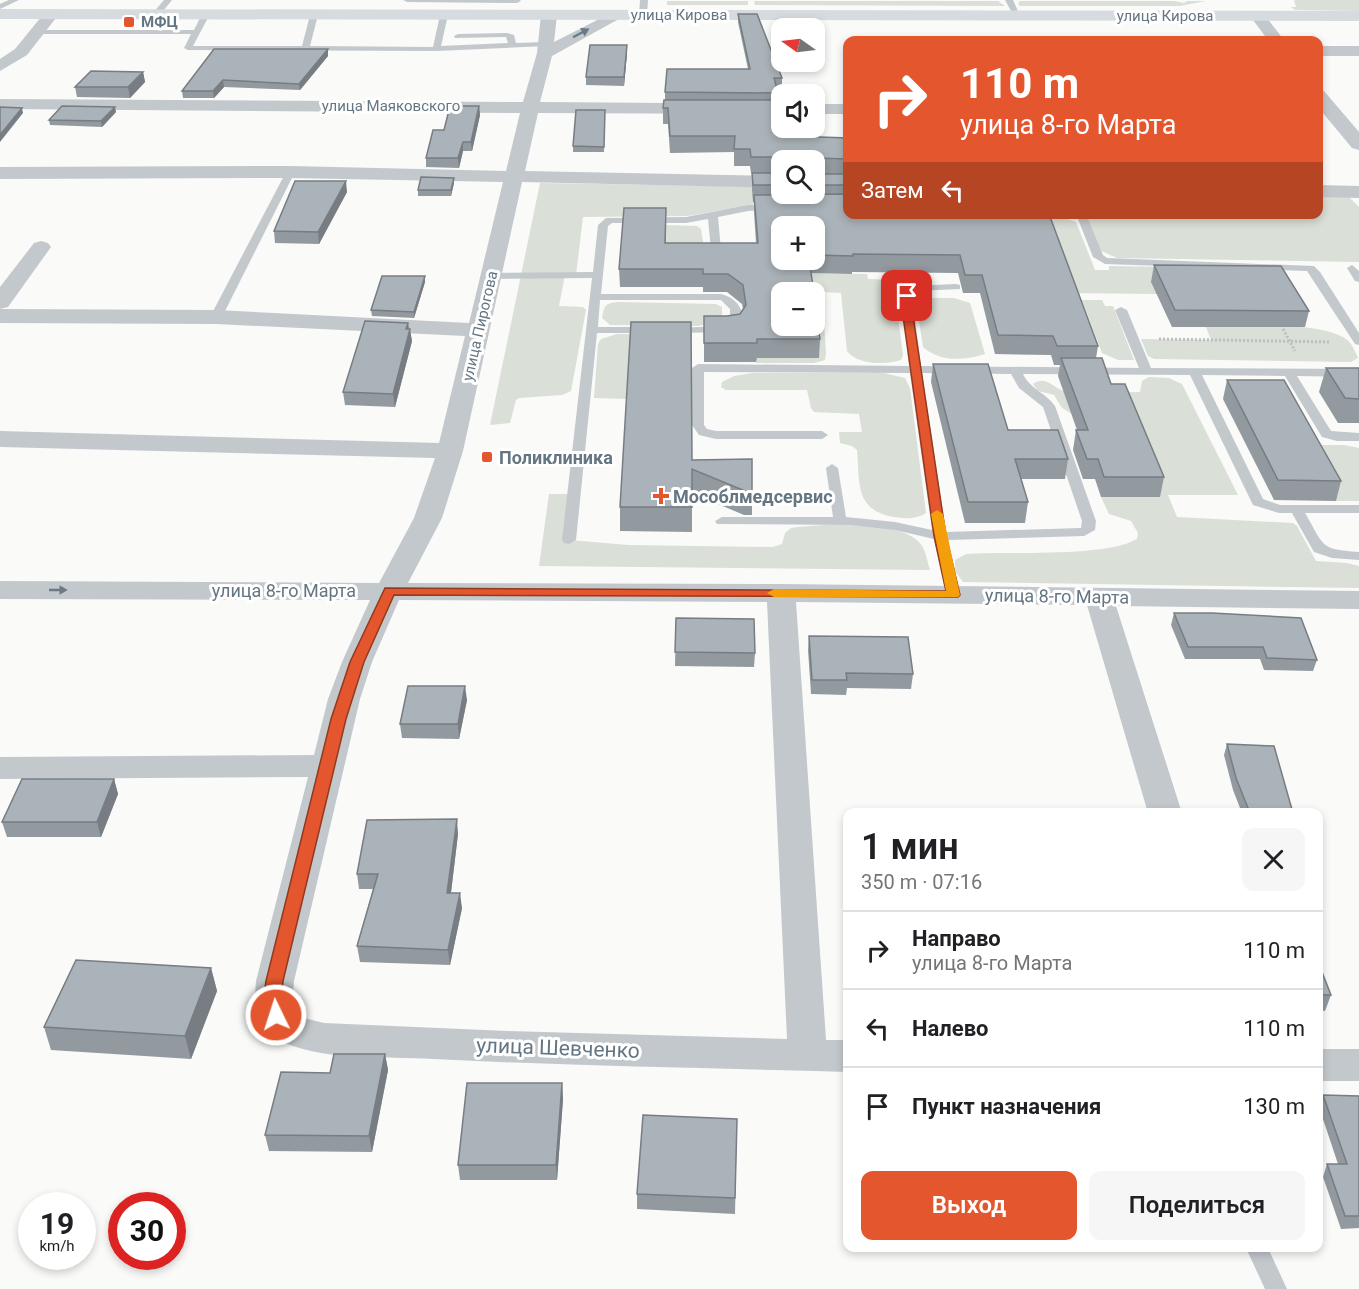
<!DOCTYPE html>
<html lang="ru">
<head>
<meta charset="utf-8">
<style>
	:root { --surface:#fff; --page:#f6f6f6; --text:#202124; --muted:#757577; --line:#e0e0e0; --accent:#e4572e }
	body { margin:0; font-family:Roboto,sans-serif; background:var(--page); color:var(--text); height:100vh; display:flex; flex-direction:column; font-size:22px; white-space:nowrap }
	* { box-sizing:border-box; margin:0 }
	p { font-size:20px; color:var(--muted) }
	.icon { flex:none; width:33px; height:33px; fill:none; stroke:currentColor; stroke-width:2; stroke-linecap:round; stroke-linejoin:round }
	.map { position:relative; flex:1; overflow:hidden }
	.panel { position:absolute; left:843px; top:808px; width:480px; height:444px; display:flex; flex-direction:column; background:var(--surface); border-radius:12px; box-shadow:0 3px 9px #0003 }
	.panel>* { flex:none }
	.top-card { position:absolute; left:843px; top:36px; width:480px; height:183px; border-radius:12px; box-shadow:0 3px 9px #0003; background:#e4572e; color:#fff; overflow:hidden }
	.needle { width:39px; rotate:284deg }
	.fabs { position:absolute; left:771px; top:18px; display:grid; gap:12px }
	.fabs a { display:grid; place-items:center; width:54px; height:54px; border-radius:12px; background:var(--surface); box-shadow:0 3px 9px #0003; font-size:30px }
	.speed { position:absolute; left:18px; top:1192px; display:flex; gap:12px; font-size:30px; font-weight:700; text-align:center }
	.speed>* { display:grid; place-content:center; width:78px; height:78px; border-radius:50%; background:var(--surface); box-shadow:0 3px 9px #0003; line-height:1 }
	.speed small { font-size:15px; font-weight:400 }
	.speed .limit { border:9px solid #d22; background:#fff; color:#111 }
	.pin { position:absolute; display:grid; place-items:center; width:51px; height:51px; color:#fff; margin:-26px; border-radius:12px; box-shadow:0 3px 9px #0006 }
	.me { position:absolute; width:66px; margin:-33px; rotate:356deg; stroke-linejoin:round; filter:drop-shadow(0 0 4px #0008) }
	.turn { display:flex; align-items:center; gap:21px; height:126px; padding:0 18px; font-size:27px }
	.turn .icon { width:78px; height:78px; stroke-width:2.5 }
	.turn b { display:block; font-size:42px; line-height:51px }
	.then { display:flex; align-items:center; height:57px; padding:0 18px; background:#0003; gap:12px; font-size:22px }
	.round { display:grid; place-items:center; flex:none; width:63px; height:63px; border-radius:12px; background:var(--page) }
	.headline { display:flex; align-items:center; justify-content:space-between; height:102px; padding:0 18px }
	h1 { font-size:36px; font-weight:600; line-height:45px }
	.primary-button { display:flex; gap:12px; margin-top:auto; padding:12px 18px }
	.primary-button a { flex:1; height:69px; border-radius:12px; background:var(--accent); color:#fff; font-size:24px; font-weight:600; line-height:69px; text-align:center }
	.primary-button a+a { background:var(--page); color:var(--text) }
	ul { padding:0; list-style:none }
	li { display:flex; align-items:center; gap:18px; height:78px; padding:0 18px; border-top:2px solid var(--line) }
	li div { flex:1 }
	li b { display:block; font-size:22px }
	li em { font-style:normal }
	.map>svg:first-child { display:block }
	.green { fill:#dadfd7 }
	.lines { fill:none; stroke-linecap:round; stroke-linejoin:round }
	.path { stroke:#bbbfc2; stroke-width:3; stroke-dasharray:2 2; stroke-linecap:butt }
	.lane { fill:#c3c8cc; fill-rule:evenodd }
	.street { fill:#c3c8cc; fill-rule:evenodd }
	.secondary { fill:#d6dbdf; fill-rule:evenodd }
	.wall { fill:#929a9f; fill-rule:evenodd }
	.shaded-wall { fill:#777d82 }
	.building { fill:#aab3b9; stroke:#777d82; stroke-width:1.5 }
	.oneway { fill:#6a7a87 }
	.route { fill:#e4572e; stroke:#94391e; stroke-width:1.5 }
	.slow { fill:#f59e0b }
	.poi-dot { fill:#e4572e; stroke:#fff; stroke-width:2 }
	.labels { text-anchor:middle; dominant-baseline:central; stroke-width:6; stroke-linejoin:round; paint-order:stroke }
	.far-street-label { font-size:15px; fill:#657683; stroke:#fff }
	.far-poi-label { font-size:15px; font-weight:bold; fill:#657683; stroke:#fff; text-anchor:start }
	.poi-label { font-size:18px; font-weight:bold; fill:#657683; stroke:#fff; text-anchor:start }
	.street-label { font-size:18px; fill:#657683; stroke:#fff }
	.near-street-label { font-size:21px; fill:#657683; stroke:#fff }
</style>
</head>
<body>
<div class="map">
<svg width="1359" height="1289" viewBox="0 0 1359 1289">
	<rect width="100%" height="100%" fill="#fafaf8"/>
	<!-- green -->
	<g class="green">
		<path d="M1294,0H1359V11L1295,10L1291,7H1296Z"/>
		<rect x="667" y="1" width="81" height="4"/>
		<path d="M754,1H998L1005,6L755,5Z"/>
		<path d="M1020,1H1175L1184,3L1187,1H1206L1180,6H1020L1018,3Z"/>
		<path d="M540,183L781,187L782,194H814L847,188L688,216L583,217L576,275H565L559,306L583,307L586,310L571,391L562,395L519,398L516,400L510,423L490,425Z"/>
		<path d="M1319,197H1349L1359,207V262L1117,258L1101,251L1086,215L1318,214Z"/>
		<path d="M1042,219H1067L1076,222L1095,270H1109V266L1226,268L1157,294L1070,293Z"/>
		<path d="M666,225L697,226L701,229L703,242L700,245L665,248Z"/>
		<path d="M808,273L867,274L868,279L893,280L903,355L901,360C886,365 857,365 847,351L841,293L822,292L826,353L825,360L814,363H756V358H819L814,325V292H810Z"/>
		<path d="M930,298H954L970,303L985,354C965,360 941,363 923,347L917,308L920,303Z"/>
		<path d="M1082,300H1102L1105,306H1113L1134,360H1118L1102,353Z"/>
		<path d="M618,302L716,304L722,307V319L699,326L610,325L602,318C604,306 605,303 618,302Z"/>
		<path d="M1206,327C1240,327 1319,320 1346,339C1352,343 1355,351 1358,358L1351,362L1154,359L1148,356L1141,339L1211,340Z"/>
		<path d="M617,334H669L628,399L594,398L598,344L601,339Z"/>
		<path d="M753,373H884L905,378L910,388L926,513C917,519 905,519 894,517C854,510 860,482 857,450L852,446L840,443L839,432H862L859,414L814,412L811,408L807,390H726L721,387L722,382L734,376Z"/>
		<path d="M1149,377L1169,378L1182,384L1238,495H1168L1177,517L1293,523L1297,526L1316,561L1347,563L1359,566V588L963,582L955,571V560L966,554C1007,551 1104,558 1137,539L1138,533L1131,521L1109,514L1101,497H1160L1072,414L1062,408L1054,395L1038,391L1033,384C1047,374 1054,390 1067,392C1090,396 1116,392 1140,392L1142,381Z"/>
		<path d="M1304,445H1344L1359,448V501H1336Z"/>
		<path d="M549,494H574L570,540L628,545L773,547L782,544L785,533L791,528C820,524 896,520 918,541C926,548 927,561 930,570L539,566Z"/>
	</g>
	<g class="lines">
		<!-- path -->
		<g class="path">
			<path d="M1283,329L1295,351"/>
			<path d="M1159,339L1331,342"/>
		</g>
		<!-- lane -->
		<g class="lane">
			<path d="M9,0H19L0,9V4Z"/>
			<path d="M164,0H172L159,16H153L152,14Z"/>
			<path d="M403,0H520L521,1L517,3L407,2Z"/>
			<path d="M640,0H648L647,15L643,17L639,15Z"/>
			<path d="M1005,0H1013L1021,18H1015Z"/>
			<path d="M206,12L210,14L193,46H302L310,15L314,13L318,15L310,46L433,47L440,15L444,13L448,15L441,46L508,43L506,37L455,38L454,36L458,34L507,33L514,35L516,43L546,42L550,44L546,46L436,51L188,50L184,48L191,34H35L31,32L35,30H194L202,14Z"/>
			<path d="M287,170L295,172L222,317L216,320L212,319L210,317Z"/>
			<path d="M773,204L777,205V209L748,211L718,217L721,250L716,253L711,250L708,219L686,223H612L608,226L601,294H721C738,298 747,312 740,329L734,332L673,333L669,332V328L730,326V309L721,300H600L598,327H649L655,330L649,333H597L576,540L569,544L564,543L562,540L592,278L492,279L487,276L492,273L593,272L598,225L606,218L686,217L748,205Z"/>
			<path d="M1076,214H1086L1103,255L1107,258L1314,266L1320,272L1359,333V345L1355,344L1307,271L1105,264L1093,257Z"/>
			<path d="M1352,265L1359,271V282L1355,281L1347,268Z"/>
			<path d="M956,284L960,285V289L916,291L912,296L921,366L1139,368L1115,310L1121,307L1127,310L1151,368L1359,369V377L1297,376L1331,431L1359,433V441H1337L1322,437L1285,376L1202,375L1263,499L1280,505H1359V513H1305C1325,547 1319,549 1359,552V560L1332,558L1314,552L1292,513H1279L1253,505L1190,375L1023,374C1030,389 1046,393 1055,406L1096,521L1095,530L1084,536L948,540L960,595L958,598L953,599L946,595L934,539L895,530L851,525L717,524L715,521L722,517H833L826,468L832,464L838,468L846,517L895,522L932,530L910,373L704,372V425L707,429L716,431H822L828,435L822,439H716L699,435L692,425V368L698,364L909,366L902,296L907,287L911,286ZM922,373L1011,374L1019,388L1043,407L1082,521L1081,528L946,532Z"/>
			<path d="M1246,1248H1268L1287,1289H1265Z"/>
		</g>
		<!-- street -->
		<g class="street">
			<path d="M51,9L59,14L27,55L0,71V59L15,49L46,11Z"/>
			<path d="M549,10L557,15L554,42L613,12H623L626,15L552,56L540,102L782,104V114L538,113L525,171L782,176V188L522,182L463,451L442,518L408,583L781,584L1359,591V609L1116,606L1182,813H1148L1087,605L796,602L826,1040H848V1072C709,1068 571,1066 433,1059C386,1056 317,1062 275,1038C255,1026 254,1001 256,981L308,777L0,779V757L314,755L328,699L342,662L370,600L0,599V581L379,583L414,518L435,458L0,447V431L439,443L465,336L216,324L0,323V309L216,310L469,323L503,182L290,178L0,179V167L290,166L506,171L520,113L0,109V99L523,102L537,53L541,15ZM399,600L767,602L787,1039L507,1031L324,1023L308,1019L296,1012L293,996L294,981L360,699L372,662Z"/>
			<path d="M1258,11L1263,13L1284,40H1268L1250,16Z"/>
			<rect x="1318" y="46" width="41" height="10"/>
			<path d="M1318,90L1324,91L1359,132V150L1352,148L1318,107Z"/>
			<rect x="814" y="104" width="34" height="10"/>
			<path d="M1318,185L1359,186V198L1318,197Z"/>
			<path d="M41,241L48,243L51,247L8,307L0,309V287L34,243Z"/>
			<rect x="1318" y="1049" width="41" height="32"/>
		</g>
		<!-- secondary -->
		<path class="secondary" d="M0,9L1359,11V21L0,19Z"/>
	</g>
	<!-- wall -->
	<g class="wall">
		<path d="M738,14L782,78V87H776L778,93L777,100L790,136L848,138V214H1049L1098,346L1096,358L1164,477L1160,497H1101L1095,479H1083L1073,450L1076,430H1077L1058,376L1060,365H1054L1051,355L995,354L980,293H963L958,273L852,272V274L811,273L820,339L819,358H757L756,362H704V316H727L740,314L743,309L742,304L727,292H703V287H620L619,269L666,208V243H756L754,212V202H753L752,190V173H751L750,166H734V152L670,153L668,124H663V108L665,100V92L748,69L738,22ZM782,160H814V194H782ZM814,226V260H782Z"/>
		<path d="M328,49V56L300,90L224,87L214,98H183L182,91Z"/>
		<path d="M627,53L624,86L586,85V77Z"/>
		<path d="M143,72L145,82L130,98L77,97L75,87Z"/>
		<path d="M479,106L480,115L472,151H463L459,168L426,167V158L444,130Z"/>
		<path d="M605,110L604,152H573V146Z"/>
		<path d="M116,112L102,127L50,125L49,120Z"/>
		<path d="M454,178V183L451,196H418V190Z"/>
		<path d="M347,192L319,244L275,243L274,231Z"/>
		<path d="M1154,265L1309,311L1305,327H1172L1151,282Z"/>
		<path d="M425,282L414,318L372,316L371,310Z"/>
		<path d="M408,323L412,341L395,407L345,405L343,392Z"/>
		<path d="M933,364L1008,430L1068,459L1065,479H1021L1028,502L1025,523H965L931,382Z"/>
		<path d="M1326,368H1359V423H1338L1319,392Z"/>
		<path d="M1227,380L1341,481L1336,501L1274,500L1223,399Z"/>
		<path d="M692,460L752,491V515H744L692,493V532L620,531V507Z"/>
		<path d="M1174,613L1317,660L1313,671L1264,670L1260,659H1185L1171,625Z"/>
		<path d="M676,618L755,653L754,667L675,666Z"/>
		<path d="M809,636L913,674L911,689L847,688L846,695L811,694L808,650Z"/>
		<path d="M467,700L459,739L402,738L400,724Z"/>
		<path d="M1227,744L1293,813H1242L1233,790L1224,755Z"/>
		<path d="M114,779L118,794L101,837H7L2,822Z"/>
		<path d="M458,834L451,893L462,908L450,965L360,962L357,946L373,889H359L357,874Z"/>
		<path d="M1318,962L1331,995L1325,1011L1318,1010Z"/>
		<path d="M211,968L217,991L191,1059L51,1050L44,1027Z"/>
		<path d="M385,1054L388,1070L372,1152L269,1151L265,1135Z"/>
		<path d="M562,1083L563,1099L557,1180H460L458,1165Z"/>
		<path d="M1323,1095L1359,1096V1228L1341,1229L1323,1177L1327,1164H1338L1319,1107Z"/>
		<path d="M737,1119L735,1214L637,1209V1194Z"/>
	</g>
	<!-- shaded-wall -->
	<g class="shaded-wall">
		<path d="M627,45V53L624,86V77Z"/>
		<path d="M328,49V56L300,90L299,84Z"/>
		<path d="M143,72L145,82L130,98L128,87Z"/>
		<path d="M223,80L224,87L214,98L213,91Z"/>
		<path d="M479,106L480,115L472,151L471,142Z"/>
		<path d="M115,107L116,112L102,127L101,121Z"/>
		<path d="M22,108L23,113L0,142V135Z"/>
		<path d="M463,142V151L459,168L458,158Z"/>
		<path d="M454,178V183L451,196V190Z"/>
		<path d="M346,181L347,192L319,244L318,232Z"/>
		<path d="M425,276V282L414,318V312Z"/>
		<path d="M408,323L409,334L410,329L412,341L395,407L393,394Z"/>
		<path d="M465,686L467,700L459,739L458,724Z"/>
		<path d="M114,779L118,794L101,837L97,822Z"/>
		<path d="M457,819L458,834L449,908L447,893Z"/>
		<path d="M460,893L462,908L450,965L448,950Z"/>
		<path d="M211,968L217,991L191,1059L185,1036Z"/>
		<path d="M385,1054L388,1070L372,1152L369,1136Z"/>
		<path d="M562,1083L563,1099L557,1180L556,1165Z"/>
	</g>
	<!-- building -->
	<g class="building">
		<path d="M738,14H757L782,78H774L778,93L665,92L667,69H750Z"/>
		<path d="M590,45H627L624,77H586Z"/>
		<path d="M214,49H328L299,84L223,80L213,91H182Z"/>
		<path d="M91,71L143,72L128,87H75Z"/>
		<path d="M664,100H782V128H788L790,136L848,138V159L815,158L813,160H785L783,157H751L750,149H734L735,136H670L668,108H663Z"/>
		<path d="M62,106L115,107L101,121L49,120Z"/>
		<path d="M450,106H479L471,142H463L458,158H426L433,130H444Z"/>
		<path d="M0,107L22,108L0,135Z"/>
		<path d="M576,110H605L604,147L573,146Z"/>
		<path d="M752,173H782V185H753Z"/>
		<rect x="814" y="174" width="34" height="11"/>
		<path d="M421,177L454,178L451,190H418Z"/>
		<path d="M295,181H346L318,232L274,231Z"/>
		<path d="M848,194V214H1049L1098,346H1057L1053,336L998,335L982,275H965L960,255L853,254V256L814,255V226H782V260H809L814,292H782V326H814V299L820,339H757V343H704V316H727L740,314L746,305L743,285L728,274H703V269H619L624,208H666L665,243H758L754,195Z"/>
		<path d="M1154,265L1281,266L1309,311L1175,310Z"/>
		<path d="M382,276H425L414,312L371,310Z"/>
		<path d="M365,321L408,323L406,329H410L393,394L343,392Z"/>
		<path d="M631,322H691L692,460L752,459V491H745L692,469V507H620Z"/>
		<path d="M1061,358H1102L1111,384H1125L1164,477H1104L1098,459H1087L1076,430H1088Z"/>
		<path d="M933,364H988L1008,430H1058L1068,459H1015L1028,502H968Z"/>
		<path d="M1326,368H1359V399L1345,398Z"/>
		<path d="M1227,380H1284L1341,481L1278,480Z"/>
		<path d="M1174,613H1212L1301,618L1317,660L1267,658L1263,647H1188Z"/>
		<path d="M676,618L754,619L755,653L675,652Z"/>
		<path d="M809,636L908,637L913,674L846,673L847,680H812Z"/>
		<path d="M408,686H465L458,724H400Z"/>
		<path d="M1227,744L1274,746L1293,813H1250L1236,778Z"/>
		<path d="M22,779H114L97,822H2Z"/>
		<path d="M457,819L447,893H460L448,950L357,946L378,874H357L367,820Z"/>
		<path d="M76,960L211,968L185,1036L44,1027Z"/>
		<path d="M1318,962L1331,995H1318Z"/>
		<path d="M334,1054H385L369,1136L265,1135L281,1072L330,1073Z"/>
		<path d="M467,1083H562L556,1165H458Z"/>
		<path d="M1323,1095L1359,1096V1216H1345L1327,1164H1347Z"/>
		<path d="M643,1115L737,1119L735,1198L637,1194Z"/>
	</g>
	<!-- one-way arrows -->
	<defs><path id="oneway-solid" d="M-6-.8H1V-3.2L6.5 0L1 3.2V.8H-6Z" transform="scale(1.5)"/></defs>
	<g class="oneway">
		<use href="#oneway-solid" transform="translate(581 33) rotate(-28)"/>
		<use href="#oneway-solid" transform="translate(58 590)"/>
	</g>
	<!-- route -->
	<path class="route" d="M904,293L912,296L913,316L946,536L960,595L958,597L394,595L364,662L346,719L283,981L281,1001L284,1015L282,1020L276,1022L269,1020L263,1001L266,981L331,719L350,662L385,588L946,591L934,536L903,316Z"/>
	<!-- slow -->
	<path class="slow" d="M937,510L943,514L960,595L958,597H774L767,593L774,589L946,591L931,514Z"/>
	<!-- markers -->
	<g class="poi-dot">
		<rect x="123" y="16" width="12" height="12" rx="3"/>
		<rect x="481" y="451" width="12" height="12" rx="3"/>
		<path d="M658 487h6v6h6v6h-6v6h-6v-6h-6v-6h6z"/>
	</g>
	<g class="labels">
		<!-- far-street labels -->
		<g class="far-street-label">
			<text x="679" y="15">улица Кирова</text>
			<text x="1165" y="16">улица Кирова</text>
			<text x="391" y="106">улица Маяковского</text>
			<text transform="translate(480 326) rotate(-77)">улица Пирогова</text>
		</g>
		<!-- far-poi labels -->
		<g class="far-poi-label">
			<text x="141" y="22">МФЦ</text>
		</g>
		<!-- poi labels -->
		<g class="poi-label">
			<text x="499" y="457">Поликлиника</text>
			<text x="673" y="496">Мособлмедсервис</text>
		</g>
		<!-- street labels -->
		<g class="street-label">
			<text x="284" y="590">улица 8-го Марта</text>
			<text transform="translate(1057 596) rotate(1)">улица 8-го Марта</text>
		</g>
		<!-- near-street labels -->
		<g class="near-street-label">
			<text transform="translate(558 1048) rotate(2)">улица Шевченко</text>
		</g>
	</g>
</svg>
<div class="fabs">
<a><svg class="needle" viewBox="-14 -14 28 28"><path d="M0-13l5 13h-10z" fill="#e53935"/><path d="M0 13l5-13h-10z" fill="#757577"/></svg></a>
<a><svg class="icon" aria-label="sound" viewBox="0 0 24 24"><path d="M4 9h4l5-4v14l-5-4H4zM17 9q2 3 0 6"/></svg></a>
<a><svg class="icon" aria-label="search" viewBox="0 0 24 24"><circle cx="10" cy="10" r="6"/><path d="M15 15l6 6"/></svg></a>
<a>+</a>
<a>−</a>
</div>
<div class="speed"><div>19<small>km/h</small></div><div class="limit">30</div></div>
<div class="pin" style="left:907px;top:296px;background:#d93025"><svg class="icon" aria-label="arrive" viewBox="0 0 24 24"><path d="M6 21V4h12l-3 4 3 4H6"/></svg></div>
<svg class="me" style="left:276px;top:1015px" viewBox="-20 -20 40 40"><circle r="17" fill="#e4572e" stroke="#fff" stroke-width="3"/><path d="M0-11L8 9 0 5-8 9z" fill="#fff"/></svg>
<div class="top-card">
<div class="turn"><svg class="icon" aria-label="right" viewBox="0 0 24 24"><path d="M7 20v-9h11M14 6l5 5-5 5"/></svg><div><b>110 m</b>улица 8-го Марта</div></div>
<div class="then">Затем<svg class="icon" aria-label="left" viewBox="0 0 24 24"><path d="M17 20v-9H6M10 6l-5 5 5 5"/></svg></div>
</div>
<section class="panel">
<div class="headline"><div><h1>1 мин</h1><p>350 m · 07:16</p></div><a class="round"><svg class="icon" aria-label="close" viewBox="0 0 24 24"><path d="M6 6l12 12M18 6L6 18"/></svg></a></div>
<ul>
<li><svg class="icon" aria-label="right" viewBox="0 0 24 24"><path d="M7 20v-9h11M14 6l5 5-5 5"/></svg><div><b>Направо</b><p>улица 8-го Марта</p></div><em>110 m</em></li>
<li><svg class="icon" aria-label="left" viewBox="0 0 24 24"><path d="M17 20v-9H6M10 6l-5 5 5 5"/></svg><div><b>Налево</b></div><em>110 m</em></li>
<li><svg class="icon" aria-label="arrive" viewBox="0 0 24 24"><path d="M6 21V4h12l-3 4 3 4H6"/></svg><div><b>Пункт назначения</b></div><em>130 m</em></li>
</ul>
<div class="primary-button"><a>Выход</a><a>Поделиться</a></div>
</section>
</div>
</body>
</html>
